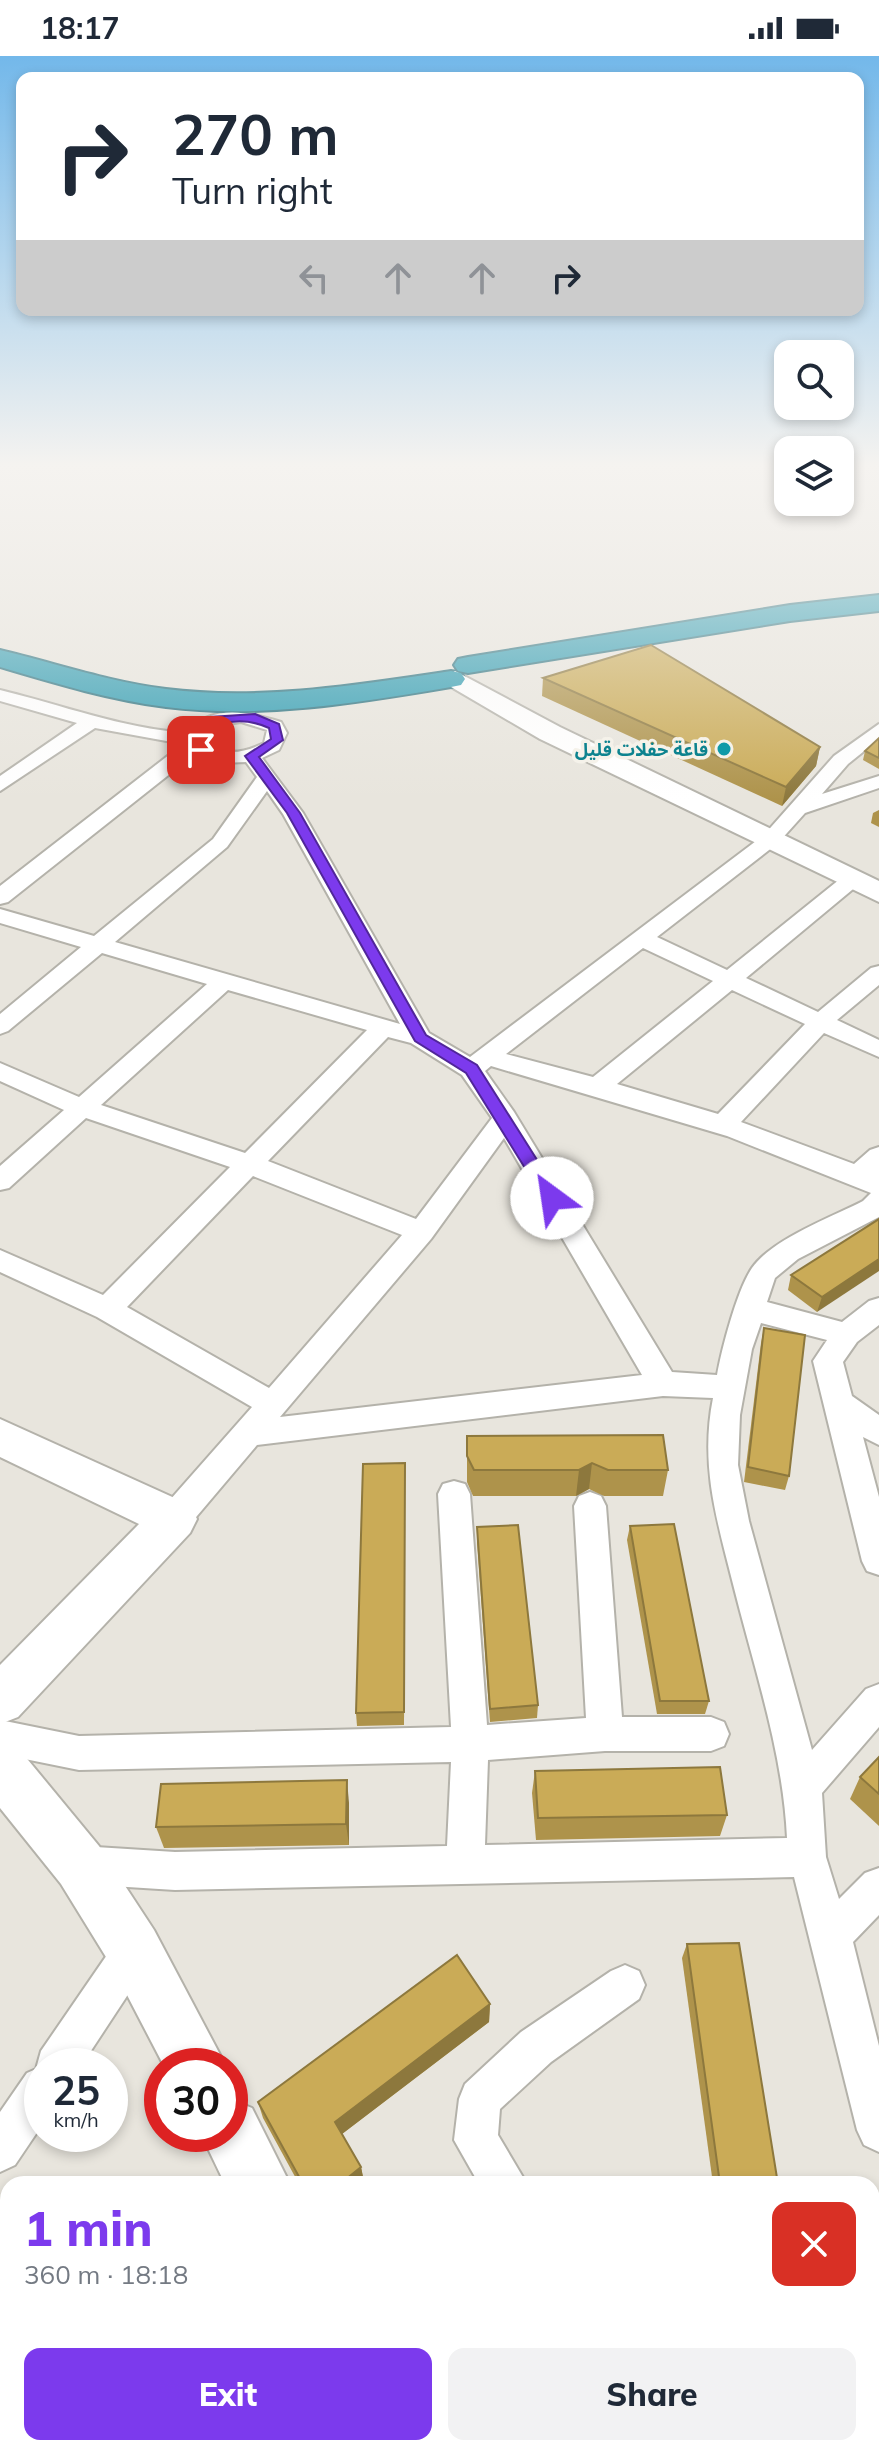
<!DOCTYPE html>
<html lang="en">
<head>
<meta charset="utf-8">
<style>
	:root { --surface:#fff; --page:#f2f2f3; --text:#1f2937; --muted:#747a83; --accent:#7c3aed }
	body { margin:0; font-family:Mulish,"Noto Sans Arabic",sans-serif; background:var(--page); color:var(--text); height:100vh; display:flex; flex-direction:column; font-size:30px; white-space:nowrap }
	* { box-sizing:border-box; margin:0 }
	p { font-size:26px; color:var(--muted) }
	.icon { flex:none; width:44px; height:44px; fill:none; stroke:currentColor; stroke-width:2; stroke-linecap:round; stroke-linejoin:round }
	.map { position:relative; flex:1; overflow:hidden }
	.panel { position:absolute; left:0px; top:2120px; width:880px; height:280px; display:flex; flex-direction:column; background:var(--surface); border-radius:24px 24px 0 0; box-shadow:0 4px 12px #0003 }
	.panel>* { flex:none }
	.top-card { position:absolute; left:16px; top:16px; width:848px; height:244px; border-radius:16px; box-shadow:0 4px 12px #0003; background:#fff; color:var(--text); overflow:hidden }
	.fabs { position:absolute; left:774px; top:284px; display:grid; gap:16px }
	.fabs a { display:grid; place-items:center; width:80px; height:80px; border-radius:16px; background:var(--surface); box-shadow:0 4px 12px #0003; font-size:40px }
	.speed { position:absolute; left:24px; top:1992px; display:flex; gap:16px; font-size:40px; font-weight:700; text-align:center }
	.speed>* { display:grid; place-content:center; width:104px; height:104px; border-radius:50%; background:var(--surface); box-shadow:0 4px 12px #0003; line-height:1 }
	.speed small { font-size:20px; font-weight:400 }
	.speed .limit { border:12px solid #d22; background:#fff; color:#111 }
	.pin { position:absolute; display:grid; place-items:center; width:68px; height:68px; color:#fff; margin:-34px; border-radius:16px; box-shadow:0 4px 12px #0006 }
	.me { position:absolute; width:88px; margin:-44px; rotate:329deg; stroke-linejoin:round; filter:drop-shadow(0 0 6px #0008) }
	.turn { display:flex; align-items:center; gap:28px; height:168px; padding:0 24px; font-size:36px }
	.turn .icon { width:104px; height:104px; stroke-width:2.5 }
	.turn b { display:block; font-size:56px; line-height:68px }
	.lanes { display:flex; align-items:center; height:76px; padding:0 24px; background:#0003; justify-content:center; gap:40px; direction:ltr }
	.lanes .off { opacity:.35 }
	.round { display:grid; place-items:center; flex:none; width:84px; height:84px; border-radius:16px; background:var(--page) }
	.summary { display:flex; align-items:center; justify-content:space-between; height:136px; padding:0 24px }
	h1 { font-size:48px; font-weight:800; line-height:60px; color:var(--accent) }
	.cta { display:flex; gap:16px; margin-top:auto; padding:16px 24px }
	.cta a { flex:1; height:92px; border-radius:16px; background:var(--accent); color:#fff; font-size:32px; font-weight:800; line-height:92px; text-align:center }
	.cta a+a { background:var(--page); color:var(--text) }
	.status { display:flex; justify-content:space-between; align-items:center; height:56px; padding:0 40px; background:var(--surface); direction:ltr }
	.status svg { height:22px; fill:currentColor }
	.map>svg:first-child { display:block }
	.lines { fill:none; stroke-linecap:round; stroke-linejoin:round }
	.street-casing { stroke:#b4b2aa; stroke-width:4 }
	.secondary-casing { stroke:#b4b2aa; stroke-width:4 }
	.highway-casing { stroke:#2f7481; stroke-width:4 }
	.street { fill:#fff; fill-rule:evenodd }
	.secondary { fill:#fff; fill-rule:evenodd }
	.highway { fill:#319db2; fill-rule:evenodd }
	.wall { fill:#ae934b }
	.shaded-wall { fill:#8d783d }
	.building { fill:#caab57; stroke:#8d783d; stroke-width:2 }
	.route { fill:#7c3aed; stroke:#51269a; stroke-width:2 }
	.culture-dot { fill:#0f9aa8; stroke:#f5f2ea; stroke-width:3 }
	.labels { text-anchor:middle; dominant-baseline:central; stroke-width:7; stroke-linejoin:round; paint-order:stroke }
	.far-culture-label { font-size:18px; font-weight:bold; fill:#0d838f; stroke:#f5f2ea; text-anchor:end }
</style>
</head>
<body>
<div class="status"><b>18:17</b><svg viewBox="0 0 49 12"><path d="M0 12V9h3v3zM5 12V6h3v6zM10 12V3h3v9zM15 12V0h3v12zM26 1h20v11H26zM47 4h2v5h-2z"/></svg></div>
<div class="map">
<svg width="879" height="2400" viewBox="0 0 879 2400">
	<rect width="100%" height="100%" fill="#e8e5dd"/>
	<g class="lines">
		<!-- street casing -->
		<g class="street-casing">
			<g id="street">
				<path d="M0,634C62,649 121,672 186,677C212,647 248,656 281,666L287,677L279,694L262,702L303,757L429,977L470,1001L764,779L834,700L879,668V683L848,708L822,738L879,720V732L805,757L778,787L657,881L727,914L845,819L853,818L864,824L746,922L818,956L871,912L879,910V929L837,964L879,984V1001L824,977L741,1066L854,1108L870,1094L879,1091V1161L798,1203L775,1222L767,1246L842,1266L869,1245L879,1242V1269L857,1286L843,1306L852,1340L879,1359V1389L863,1381L879,1441V1519L867,1515L862,1505L813,1305L827,1284L761,1267L752,1293L740,1359L738,1409L749,1465L812,1694L866,1633L879,1628V1671L822,1737L826,1801L839,1843L865,1817L879,1812V1859L853,1886L879,1990V2096L864,2089L857,2074L794,1821L175,1834L80,1828L66,1823L61,1809L66,1795L80,1790L175,1796L447,1790L451,1706L79,1714L0,1698V1664L79,1680L451,1671L438,1438L443,1428L454,1425L465,1428L470,1438L487,1669L586,1662L574,1450L579,1440L590,1436L601,1440L606,1450L622,1661H711L724,1666L729,1678L724,1690L711,1695H605L488,1704L485,1789L787,1782C783,1695 753,1609 732,1524C716,1461 700,1408 713,1342L663,1340L257,1389L186,1473L174,1477L162,1473L158,1463L162,1453L252,1351L97,1261L0,1216V1194L103,1239L230,1111L86,1062L9,1132L0,1134V1110L64,1054L0,1025V1007L79,1041L207,928L102,897L8,975L0,978V958L81,891L0,867V853L94,880L213,783L257,721L246,706L222,707L195,698L8,846L0,848V830L183,688L95,672L0,735V720L77,667L0,645ZM241,666L267,674L264,687C244,697 223,701 205,686L204,679L220,669ZM267,735L283,758L400,968L115,886L227,791ZM643,892L713,925L593,1021L506,998ZM228,934L367,974L245,1097L101,1049ZM732,934L805,968L718,1058L617,1028ZM388,981L411,987L462,1019L492,1062L416,1163L268,1105ZM491,1010L727,1080L871,1137L863,1145C832,1161 772,1183 752,1212C737,1234 722,1292 717,1319L672,1316L514,1056L485,1015ZM504,1082L642,1319L280,1361L431,1183ZM253,1120L402,1179L269,1332L127,1251Z"/>
				<path d="M134,1874L148,1880L154,1894L148,1908L81,2010H42V2069L15,2109L0,2116V2056L27,2017L36,2013L41,1995L120,1880Z"/>
				<path d="M625,1909L639,1915L645,1929L639,1943L551,2006L500,2053L498,2079L527,2128H479L454,2084L459,2043L465,2028L521,1976L611,1915Z"/>
				<path d="M656,2392H706L709,2400H659Z"/>
			</g>
		</g>
		<!-- secondary casing -->
		<g class="secondary-casing">
			<g id="secondary">
				<path d="M455,615L560,671L879,825V846L540,683L446,628L442,623Z"/>
				<path d="M0,1363L190,1449L197,1463L190,1477L18,1661L0,1668V1609L139,1468L0,1401Z"/>
				<path d="M0,1686L19,1693L99,1790L154,1874L226,2010H164L114,1914L61,1828L0,1752Z"/>
				<path d="M230,2043L252,2052L290,2128H225L201,2078H230Z"/>
				<path d="M221,2392H293L289,2400H218Z"/>
				<path d="M365,2392H436L439,2400H369Z"/>
			</g>
		</g>
		<!-- highway casing -->
		<g class="highway-casing">
			<g id="highway">
				<path d="M879,539V555L790,565L468,617L458,615L454,609L458,603L468,601L790,549Z"/>
				<path d="M0,594C55,607 109,626 166,633C261,645 357,629 451,615L461,617L465,623L461,629L451,631C357,647 261,663 166,651C110,644 54,627 0,611Z"/>
			</g>
		</g>
		<!-- street -->
		<use href="#street" class="street"/>
		<!-- secondary -->
		<use href="#secondary" class="secondary"/>
		<!-- highway -->
		<use href="#highway" class="highway"/>
	</g>
	<!-- wall -->
	<g class="wall">
		<path d="M543,622L820,691L816,710L782,750L542,640Z"/>
		<path d="M879,682V713L863,704L865,695Z"/>
		<path d="M879,754V771L871,767L873,757Z"/>
		<path d="M879,1163L817,1256L788,1234L791,1219Z"/>
		<path d="M764,1272L789,1420L785,1434L744,1426L761,1287Z"/>
		<path d="M467,1380L668,1414L663,1440H604L589,1433L576,1440H473L467,1426Z"/>
		<path d="M405,1407L404,1669L357,1670L356,1657Z"/>
		<path d="M630,1470L709,1645L705,1658H657L627,1484Z"/>
		<path d="M477,1471L538,1649L537,1662L490,1666L477,1486Z"/>
		<path d="M879,1701V1770L850,1743L860,1721Z"/>
		<path d="M535,1715L727,1759L720,1780L536,1784L532,1737Z"/>
		<path d="M349,1747V1789L164,1792L156,1771Z"/>
		<path d="M687,1888L778,2128H713L682,1902Z"/>
		<path d="M490,1948L489,1966L342,2078L361,2111L364,2126L361,2128H299L263,2062L258,2046Z"/>
		<path d="M452,2392H537L541,2400H457Z"/>
		<path d="M749,2392H821L822,2400H750Z"/>
	</g>
	<!-- shaded-wall -->
	<g class="shaded-wall">
		<path d="M820,691L816,710L782,750L786,731Z"/>
		<path d="M879,1203V1215L817,1256L822,1241Z"/>
		<path d="M592,1407L589,1433L576,1440L579,1414Z"/>
		<path d="M347,1724L349,1747V1789L346,1768Z"/>
		<path d="M490,1948L489,1966L338,2081L335,2066Z"/>
		<path d="M361,2111L364,2126L361,2128H340Z"/>
	</g>
	<!-- building -->
	<g class="building">
		<path d="M651,589L820,691L786,731L543,622Z"/>
		<path d="M879,682V702L865,695Z"/>
		<path d="M879,1163V1203L822,1241L791,1219Z"/>
		<path d="M764,1272L805,1279L789,1420L748,1411Z"/>
		<path d="M663,1379L668,1414H608L592,1407L579,1414H474L467,1400V1380Z"/>
		<path d="M405,1407L404,1656L356,1657L363,1408Z"/>
		<path d="M674,1468L709,1645H660L630,1470Z"/>
		<path d="M518,1469L538,1649L490,1653L477,1471Z"/>
		<path d="M879,1701V1738L860,1721Z"/>
		<path d="M720,1711L727,1759L538,1762L535,1715Z"/>
		<path d="M347,1724L346,1768L156,1771L161,1728Z"/>
		<path d="M739,1887L778,2128H720L687,1888Z"/>
		<path d="M457,1899L490,1948L335,2066L361,2111L340,2128H303L258,2046Z"/>
		<path d="M457,2392H537L541,2400H462Z"/>
		<path d="M757,2392H821L822,2400H758Z"/>
	</g>
	<!-- sky -->
	<linearGradient id="sky" x2="0" y2="1"><stop stop-color="#73b8ea"/><stop offset="0.55" stop-color="#f5f3f0"/><stop offset="1" stop-color="#f5f3f0" stop-opacity="0"/></linearGradient>
	<rect width="879" height="744" fill="url(#sky)"/>
	<!-- route -->
	<path class="route" d="M255,658L279,668L283,684L259,701L300,757L426,979L477,1009L558,1137V1146H546L466,1017L415,985L287,757L245,700L271,683L269,672C245,661 222,664 201,678L205,697H196L189,688L191,674L210,661Z"/>
	<!-- markers -->
	<circle class="culture-dot" cx="724" cy="693" r="8"/>
	<g class="labels">
		<!-- far-culture labels -->
		<g class="far-culture-label">
			<text x="708" y="693">قاعة حفلات قليل</text>
		</g>
	</g>
</svg>
<div class="fabs">
<a><svg class="icon" aria-label="search" viewBox="0 0 24 24"><circle cx="10" cy="10" r="6"/><path d="M15 15l6 6"/></svg></a>
<a><svg class="icon" aria-label="layers" viewBox="0 0 24 24"><path d="M12 4l9 5-9 5-9-5zM3 14l9 5 9-5"/></svg></a>
</div>
<div class="speed"><div>25<small>km/h</small></div><div class="limit">30</div></div>
<div class="pin" style="left:201px;top:694px;background:#d93025"><svg class="icon" aria-label="arrive" viewBox="0 0 24 24"><path d="M6 21V4h12l-3 4 3 4H6"/></svg></div>
<svg class="me" style="left:552px;top:1142px" viewBox="-20 -20 40 40"><circle r="19" fill="#fff"/><path d="M0-13L10 11 0 6-10 11z" fill="#7c3aed"/></svg>
<div class="top-card">
<div class="turn"><svg class="icon" aria-label="right" viewBox="0 0 24 24"><path d="M7 20v-9h11M14 6l5 5-5 5"/></svg><div><b>270 m</b>Turn right</div></div>
<div class="lanes"><svg class="icon off" aria-label="left" viewBox="0 0 24 24"><path d="M17 20v-9H6M10 6l-5 5 5 5"/></svg><svg class="icon off" aria-label="ahead" viewBox="0 0 24 24"><path d="M12 20V5M6 11l6-6 6 6"/></svg><svg class="icon off" aria-label="ahead" viewBox="0 0 24 24"><path d="M12 20V5M6 11l6-6 6 6"/></svg><svg class="icon" aria-label="right" viewBox="0 0 24 24"><path d="M7 20v-9h11M14 6l5 5-5 5"/></svg></div>
</div>
<section class="panel">
<div class="summary"><div><h1>1 min</h1><p>360 m · 18:18</p></div><a class="round" style="background:#d93025;color:#fff"><svg class="icon" aria-label="close" viewBox="0 0 24 24"><path d="M6 6l12 12M18 6L6 18"/></svg></a></div>
<div class="cta"><a>Exit</a><a>Share</a></div>
</section>
</div>
</body>
</html>
